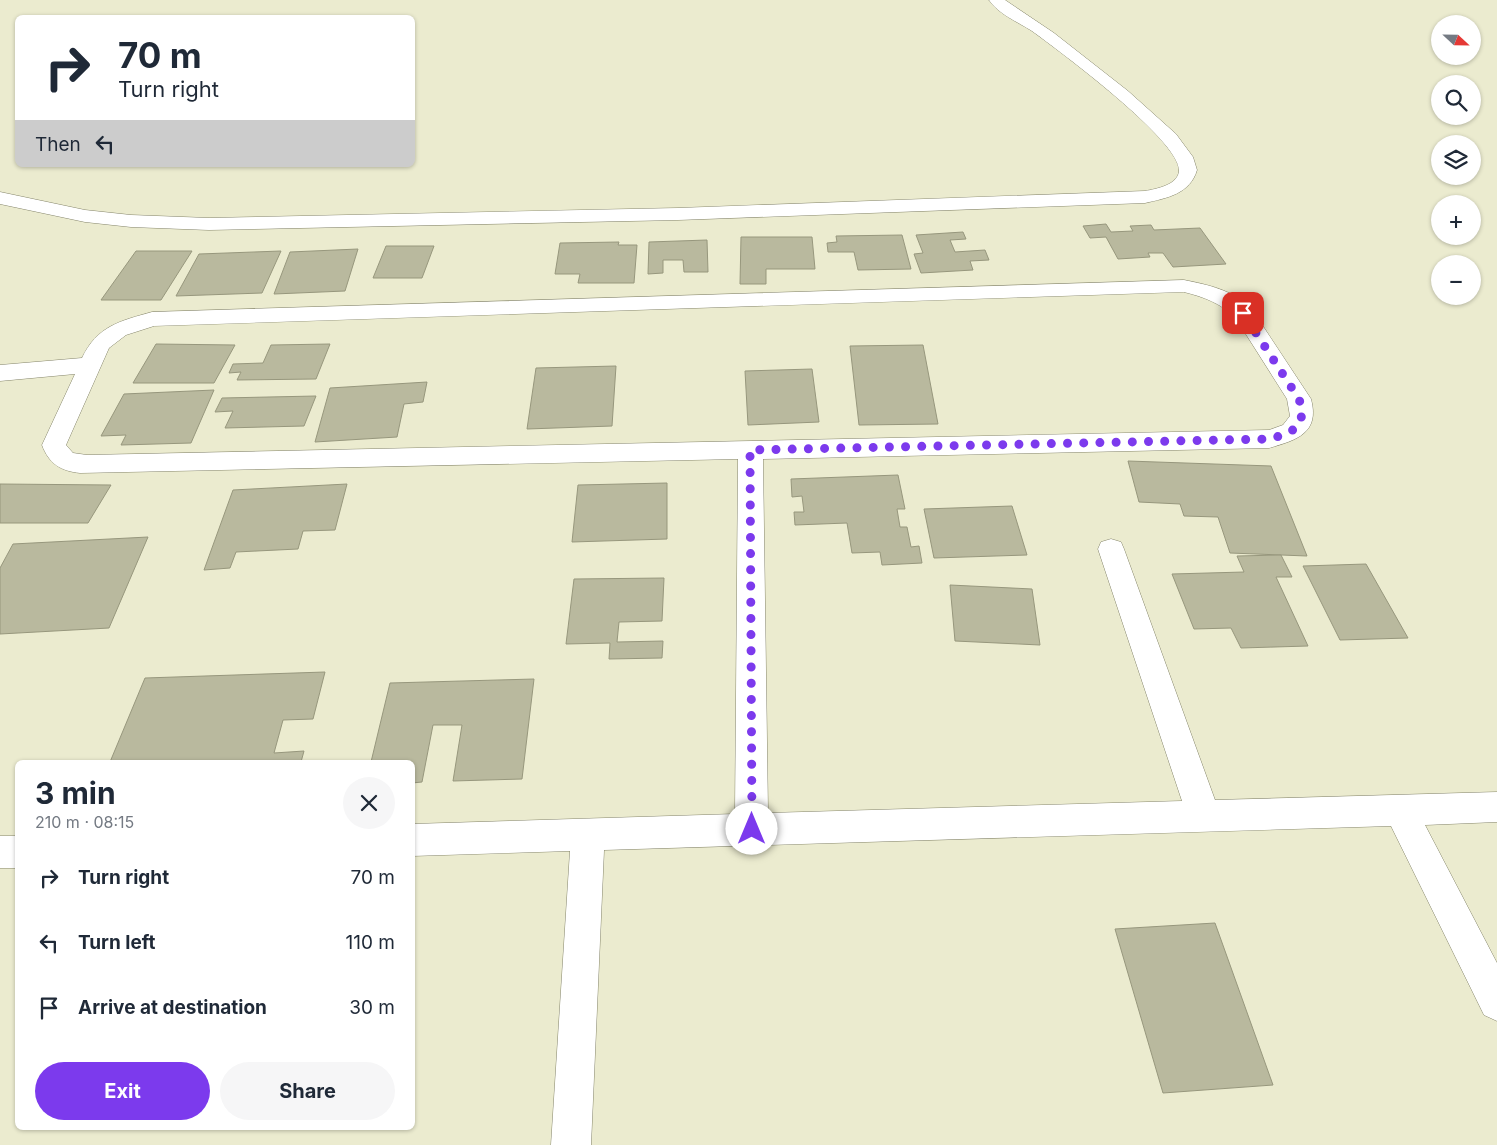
<!DOCTYPE html>
<html lang="en">
<head>
<meta charset="utf-8">
<style>
	:root { --surface:#fff; --page:#f6f6f7; --text:#1f2937; --muted:#747a83; --accent:#7c3aed }
	body { margin:0; font-family:Inter,sans-serif; background:var(--page); color:var(--text); height:100vh; display:flex; flex-direction:column; font-size:19px; white-space:nowrap }
	* { box-sizing:border-box; margin:0 }
	p { font-size:16px; color:var(--muted) }
	.icon { flex:none; width:28px; height:28px; fill:none; stroke:currentColor; stroke-width:2; stroke-linecap:round; stroke-linejoin:round }
	.map { position:relative; flex:1; overflow:hidden }
	.panel { position:absolute; left:15px; top:760px; width:400px; height:370px; display:flex; flex-direction:column; background:var(--surface); border-radius:8px; box-shadow:0 1px 4px #0004 }
	.panel>* { flex:none }
	.top-card { position:absolute; left:15px; top:15px; width:400px; height:152px; border-radius:8px; box-shadow:0 1px 4px #0004; background:#fff; color:var(--text); overflow:hidden }
	.needle { width:32px; rotate:112deg }
	.fabs { position:absolute; left:1431px; top:15px; display:grid; gap:10px }
	.fabs a { display:grid; place-items:center; width:50px; height:50px; border-radius:50%; background:var(--surface); box-shadow:0 1px 4px #0004; font-size:25px }
	.pin { position:absolute; display:grid; place-items:center; width:42px; height:42px; color:#fff; margin:-21px; border-radius:10px; box-shadow:0 2px 8px #0006 }
	.me { position:absolute; width:55px; margin:-28px; rotate:0deg; stroke-linejoin:round; filter:drop-shadow(0 0 4px #0008) }
	.turn { display:flex; align-items:center; gap:18px; height:105px; padding:0 20px; font-size:22px }
	.turn .icon { width:65px; height:65px; stroke-width:2.5 }
	.turn b { display:block; font-size:35px; line-height:42px }
	.then { display:flex; align-items:center; height:48px; padding:0 20px; background:#0003; gap:10px; font-size:19px }
	.round { display:grid; place-items:center; flex:none; width:52px; height:52px; border-radius:26px; background:var(--page) }
	.head { display:flex; align-items:center; justify-content:space-between; height:85px; padding:0 20px }
	h1 { font-size:30px; font-weight:700; line-height:38px }
	.action { display:flex; gap:10px; margin-top:auto; padding:10px 20px }
	.action a { flex:1; height:58px; border-radius:30px; background:var(--accent); color:#fff; font-size:20px; font-weight:700; line-height:58px; text-align:center }
	.action a+a { background:var(--page); color:var(--text) }
	ul { padding:0; list-style:none }
	li { display:flex; align-items:center; gap:15px; height:65px; padding:0 20px }
	li div { flex:1 }
	li b { display:block; font-size:19px }
	li em { font-style:normal }
	.map>svg:first-child { display:block }
	.building { fill:#b9b99e; stroke:#97977d }
	.lines { fill:none; stroke-linecap:round; stroke-linejoin:round }
	.minor-casing { stroke:#85856b; stroke-width:1 }
	.minor { fill:#fff; fill-rule:evenodd }
	.route { stroke:#7c3aed; stroke-width:9; stroke-dasharray:0 16.2 }
</style>
</head>
<body>
<div class="map">
<svg width="1497" height="1145" viewBox="0 0 1497 1145">
	<rect width="100%" height="100%" fill="#ebebcf"/>
	<!-- building -->
	<g class="building">
		<path d="M1106,224L1111,232L1133,231L1130,226L1151,225L1154,230L1200,228L1226,264L1173,267L1163,253H1148L1150,257L1118,259L1106,237L1090,238L1083,226Z"/>
		<path d="M963,232L966,239L950,240L955,252L985,250L989,260L970,261L973,270L921,273L914,254L923,253L916,235Z"/>
		<path d="M902,235L911,269L858,270L854,252H828L827,243L837,242L836,236Z"/>
		<path d="M741,237H812L815,269H766V284H740Z"/>
		<path d="M707,240L708,272H684L683,260H663V273L648,274L649,242Z"/>
		<path d="M619,242L618,245H637L634,283H578L580,274H555L560,243Z"/>
		<path d="M386,246H434L422,278H373Z"/>
		<path d="M358,249L345,291L274,294L290,252Z"/>
		<path d="M136,251H192L161,300H101Z"/>
		<path d="M281,251L262,293L176,296L199,254Z"/>
		<path d="M156,344L235,345L214,383H133Z"/>
		<path d="M330,344L316,379L237,380L241,372L229,373L233,364L263,363L271,345Z"/>
		<path d="M923,345L938,424L859,425L850,346Z"/>
		<path d="M616,366L612,426L527,429L536,368Z"/>
		<path d="M812,369L819,422L748,425L745,371Z"/>
		<path d="M427,382L423,402L404,404L397,437L315,442L330,388Z"/>
		<path d="M214,390L191,443L121,445L126,435L101,436L124,394Z"/>
		<path d="M316,396L304,426L225,428L233,411L215,412L222,398Z"/>
		<path d="M1128,461L1271,466L1307,556L1230,553L1218,517L1184,516L1180,504L1139,502Z"/>
		<path d="M898,475L905,509H897L900,527H907L911,547L919,546L922,563L882,565L880,552L852,553L847,523L795,525L794,512H804L802,496L792,497L791,479Z"/>
		<path d="M667,483V539L572,542L578,485Z"/>
		<path d="M0,484L111,485L88,523H0Z"/>
		<path d="M347,484L335,530L303,531L298,549L236,552L230,568L204,570L233,490Z"/>
		<path d="M1012,506L1027,555L934,558L924,509Z"/>
		<path d="M148,537L109,628L0,634V568L13,544Z"/>
		<path d="M1281,555L1292,577H1276L1308,646L1241,648L1231,628L1194,629L1172,574L1244,572L1237,556Z"/>
		<path d="M1366,564L1408,638L1340,640L1303,566Z"/>
		<path d="M664,578L662,621L619,622L617,642L663,641L662,658L609,659L610,643L566,644L574,579Z"/>
		<path d="M950,585L1032,589L1040,645L955,641Z"/>
		<path d="M325,672L313,719L283,720L274,753L304,751L301,762H110L145,678Z"/>
		<path d="M534,679L522,779L453,781L462,725H433L422,782L412,783V762H371L390,683Z"/>
		<path d="M1215,923L1273,1085L1163,1093L1115,929Z"/>
	</g>
	<g class="lines">
		<!-- minor casing -->
		<g class="minor-casing">
			<g id="minor">
				<path d="M989,0H1005L1054,33L1128,91L1176,134L1193,157L1197,170C1190,194 1167,198 1145,203L678,220L209,230L131,227L85,222L0,204V192L85,210L131,215L209,218L678,208L1145,191C1156,189 1178,185 1179,171C1181,141 1058,50 1032,31C1018,22 998,14 989,0Z"/>
				<path d="M1184,280C1209,285 1232,290 1251,308L1311,399C1320,433 1297,440 1269,448L763,459L768,813L1182,801L1098,549L1101,542L1111,539L1121,542L1124,549L1215,800L1497,792V822L1425,825L1497,963V1021L1484,1015L1391,826L604,850L591,1145H551L570,851L412,856V824L735,814L738,459L80,473C61,471 49,464 42,445L75,374L0,381V365L82,358C97,326 120,321 152,312ZM1184,292C1204,297 1220,303 1235,317L1287,399L1290,416L1283,425L1269,430L87,455L73,453L66,445L109,348L126,335L154,326Z"/>
				<rect x="0" y="836" width="18" height="32"/>
			</g>
		</g>
		<!-- minor -->
		<use href="#minor" class="minor"/>
	</g>
	<g class="lines">
		<!-- route -->
		<path class="route" d="M752,829L750,450L1269,439C1293,433 1308,426 1299,399L1243,313"/>
	</g>
</svg>
<div class="fabs">
<a><svg class="needle" viewBox="-14 -14 28 28"><path d="M0-13l5 13h-10z" fill="#e53935"/><path d="M0 13l5-13h-10z" fill="#747a83"/></svg></a>
<a><svg class="icon" aria-label="search" viewBox="0 0 24 24"><circle cx="10" cy="10" r="6"/><path d="M15 15l6 6"/></svg></a>
<a><svg class="icon" aria-label="layers" viewBox="0 0 24 24"><path d="M12 4l9 5-9 5-9-5zM3 14l9 5 9-5"/></svg></a>
<a>+</a>
<a>−</a>
</div>
<div class="pin" style="left:1243px;top:313px;background:#d93025"><svg class="icon" aria-label="arrive" viewBox="0 0 24 24"><path d="M6 21V4h12l-3 4 3 4H6"/></svg></div>
<svg class="me" style="left:752px;top:829px" viewBox="-20 -20 40 40"><circle r="19" fill="#fff"/><path d="M0-13L10 11 0 6-10 11z" fill="#7c3aed"/></svg>
<div class="top-card">
<div class="turn"><svg class="icon" aria-label="right" viewBox="0 0 24 24"><path d="M7 20v-9h11M14 6l5 5-5 5"/></svg><div><b>70 m</b>Turn right</div></div>
<div class="then">Then<svg class="icon" aria-label="left" viewBox="0 0 24 24"><path d="M17 20v-9H6M10 6l-5 5 5 5"/></svg></div>
</div>
<section class="panel">
<div class="head"><div><h1>3 min</h1><p>210 m · 08:15</p></div><a class="round"><svg class="icon" aria-label="close" viewBox="0 0 24 24"><path d="M6 6l12 12M18 6L6 18"/></svg></a></div>
<ul>
<li><svg class="icon" aria-label="right" viewBox="0 0 24 24"><path d="M7 20v-9h11M14 6l5 5-5 5"/></svg><div><b>Turn right</b></div><em>70 m</em></li>
<li><svg class="icon" aria-label="left" viewBox="0 0 24 24"><path d="M17 20v-9H6M10 6l-5 5 5 5"/></svg><div><b>Turn left</b></div><em>110 m</em></li>
<li><svg class="icon" aria-label="arrive" viewBox="0 0 24 24"><path d="M6 21V4h12l-3 4 3 4H6"/></svg><div><b>Arrive at destination</b></div><em>30 m</em></li>
</ul>
<div class="action"><a>Exit</a><a>Share</a></div>
</section>
</div>
</body>
</html>
